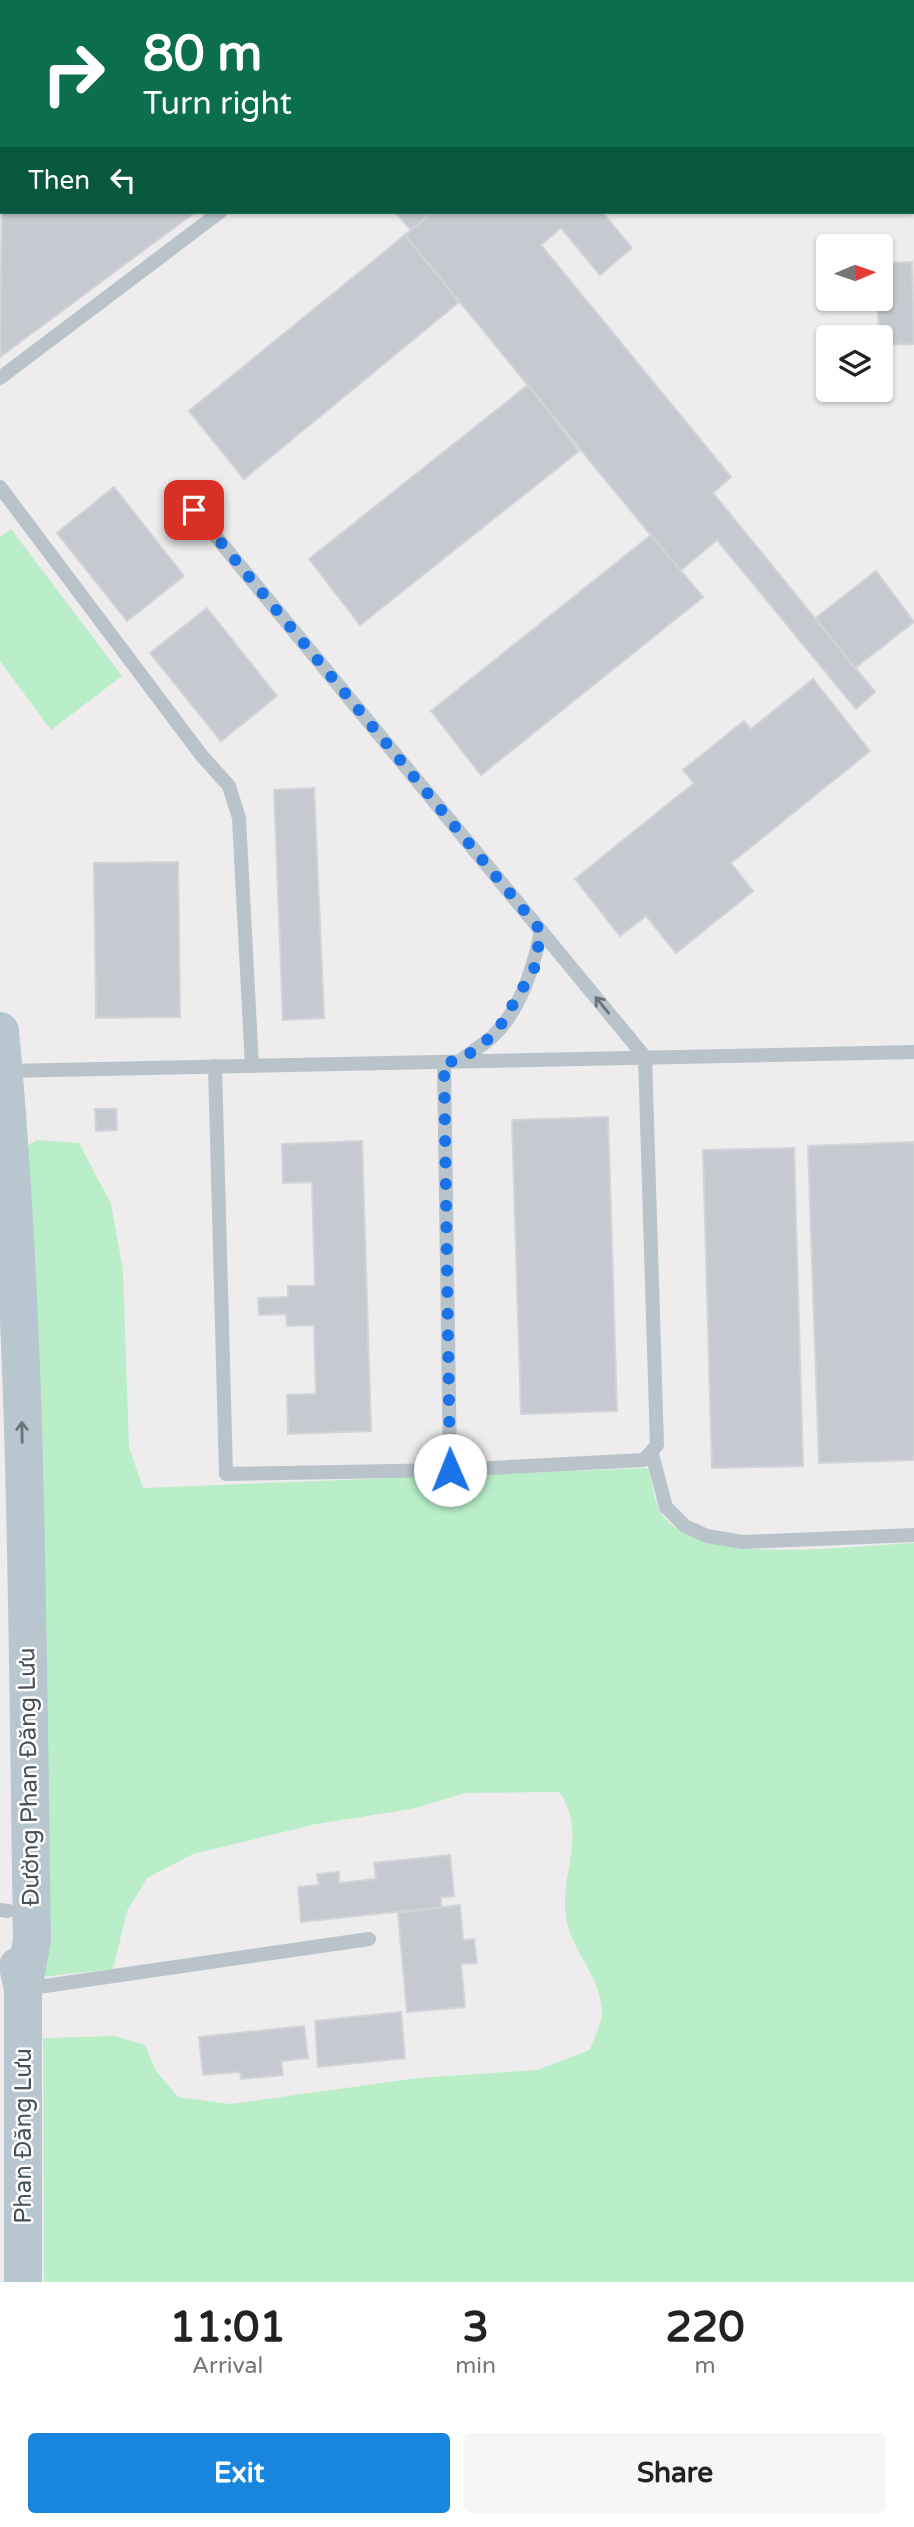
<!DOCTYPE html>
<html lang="en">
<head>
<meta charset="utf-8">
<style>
	:root { --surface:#fff; --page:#f6f6f6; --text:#222; --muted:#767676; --accent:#1885de }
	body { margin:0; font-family:"Varela Round",sans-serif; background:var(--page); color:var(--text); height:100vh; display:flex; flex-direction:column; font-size:26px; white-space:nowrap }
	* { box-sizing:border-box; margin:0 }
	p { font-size:23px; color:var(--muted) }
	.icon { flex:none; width:38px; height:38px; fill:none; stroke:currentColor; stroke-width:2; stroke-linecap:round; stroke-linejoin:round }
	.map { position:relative; height:2282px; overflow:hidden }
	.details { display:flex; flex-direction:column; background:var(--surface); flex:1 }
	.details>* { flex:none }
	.hud { position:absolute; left:0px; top:0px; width:915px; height:214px; box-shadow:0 2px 5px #0004; background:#0b6e4f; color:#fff; overflow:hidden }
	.needle { width:46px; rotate:88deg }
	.buttons { position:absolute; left:816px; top:234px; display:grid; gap:14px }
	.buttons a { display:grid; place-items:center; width:77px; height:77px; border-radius:7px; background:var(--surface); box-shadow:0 2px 5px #0004; font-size:35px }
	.pin { position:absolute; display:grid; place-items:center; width:60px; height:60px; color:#fff; margin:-30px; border-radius:14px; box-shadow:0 4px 10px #0006 }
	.me { position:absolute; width:77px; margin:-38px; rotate:359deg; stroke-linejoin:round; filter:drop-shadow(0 0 5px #0008) }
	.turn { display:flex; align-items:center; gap:24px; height:147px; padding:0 28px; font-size:32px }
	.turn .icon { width:91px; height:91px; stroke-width:2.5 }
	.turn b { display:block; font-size:49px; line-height:60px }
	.then { display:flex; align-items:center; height:66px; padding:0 28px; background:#0003; gap:14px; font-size:26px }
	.eta { display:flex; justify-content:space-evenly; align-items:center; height:119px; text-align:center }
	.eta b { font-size:42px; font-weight:700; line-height:49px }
	.action { display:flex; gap:14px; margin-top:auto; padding:14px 28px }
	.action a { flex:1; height:80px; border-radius:7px; background:var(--accent); color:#fff; font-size:28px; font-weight:700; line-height:80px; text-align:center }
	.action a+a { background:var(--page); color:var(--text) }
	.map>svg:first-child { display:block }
	.green { fill:#baeec8 }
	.building { fill:#c6cad0; stroke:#d0d4d8; stroke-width:2 }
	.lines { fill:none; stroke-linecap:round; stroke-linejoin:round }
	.lane { stroke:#b8c3ca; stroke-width:14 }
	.secondary { stroke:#b8c6cf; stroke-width:38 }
	.oneway { stroke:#68747c }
	.oneway2 { stroke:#68757d }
	.route { stroke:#1a73e8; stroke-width:12; stroke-dasharray:0 21.6 }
	.labels { text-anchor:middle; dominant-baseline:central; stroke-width:5; stroke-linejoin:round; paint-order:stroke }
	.street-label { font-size:24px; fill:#45525a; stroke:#fff }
</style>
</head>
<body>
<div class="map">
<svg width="914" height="2282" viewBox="0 0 914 2282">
	<rect width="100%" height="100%" fill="#efeced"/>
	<!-- green -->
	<g class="green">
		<path d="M11,529L122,676L51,730L0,661V537Z"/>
		<path d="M37,1140L79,1143L111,1204L123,1270L129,1447L143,1488L648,1468C652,1481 653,1497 659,1509C689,1570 855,1545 914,1543V2282H44L43,2038L115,2036L145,2045L156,2071L178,2097L230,2104L418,2078L537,2070L590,2050C594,2038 603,2021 602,2009C599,1975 572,1951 566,1918C559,1872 589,1835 559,1792L465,1793L412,1809L316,1824L193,1854L147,1878L127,1911L113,1969L42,1977L17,1153Z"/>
	</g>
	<!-- building -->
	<g class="building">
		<rect x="646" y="0" width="69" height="2"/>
		<rect x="748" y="0" width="54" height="2"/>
		<rect x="855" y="0" width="55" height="2"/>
		<path d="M2,194V212L194,213L0,357Z"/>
		<path d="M395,212H433L411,230Z"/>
		<path d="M433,212H602L632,248L600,275L561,228L541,245L731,477L713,493L875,692L856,709L717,540L680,571L405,235Z"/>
		<path d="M405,235L459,302L244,479L189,411Z"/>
		<path d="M912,262L914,344L880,345L877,299H880V263Z"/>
		<path d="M528,385L579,451L360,625L309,559Z"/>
		<path d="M114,487L184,576L127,621L57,533Z"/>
		<path d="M651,535L703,597L481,775L431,711Z"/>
		<path d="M876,571L914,622L855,668L816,618Z"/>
		<path d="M207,608L277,696L221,741L150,653Z"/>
		<path d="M813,679L870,751L731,863L753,891L676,953L646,916L620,936L575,879L694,783L683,770L744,721L751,729Z"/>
		<path d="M314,788L324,1018L283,1020L274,790Z"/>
		<path d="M178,862L180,1017L96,1018L94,863Z"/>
		<path d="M95,1109H116L117,1130L96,1131Z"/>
		<path d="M608,1117L617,1411L521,1414L512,1120Z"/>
		<path d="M362,1141L371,1431L288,1434L287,1395L316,1394L314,1325L287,1326L286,1314L259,1315L258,1298L288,1297V1286H315L312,1182L283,1183L282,1144Z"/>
		<path d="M914,1142V1460L819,1463L808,1146Z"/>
		<path d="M794,1148L803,1466L712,1468L703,1150Z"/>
		<path d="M450,1855L454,1896L441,1897V1907L301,1922L298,1887L319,1885L317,1874L339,1872V1883L376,1879L374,1863Z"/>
		<path d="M460,1905L463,1940L474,1939L477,1963L461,1964L465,2007L407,2012L398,1913Z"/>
		<path d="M401,2012L405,2058L318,2067L315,2021Z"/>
		<path d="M304,2026L308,2058L281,2061L283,2075L241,2079L240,2072L203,2075L199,2037Z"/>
	</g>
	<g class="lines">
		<!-- lane -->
		<g class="lane">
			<path d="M0,378L220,212"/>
			<path d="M0,487L202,756L229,786L239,818L252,1066"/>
			<path d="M194,510L645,1057L657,1445L644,1460L450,1470L226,1474L215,1066"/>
			<path d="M460,1061C471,1052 485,1044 495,1034C521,1008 534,966 541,931"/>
			<path d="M444,1062L450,1470"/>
			<path d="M5,1071L914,1052"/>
			<path d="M652,1454L666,1507L685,1526L707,1536L742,1542L914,1535"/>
			<path d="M0,1910L8,1911"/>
			<path d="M24,1989L369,1939"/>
		</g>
		<!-- secondary -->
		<g class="secondary">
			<path d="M0,1031C28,1333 27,1637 32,1940L23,1989"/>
			<path d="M18,1966L23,1989V2282"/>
		</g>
	</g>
	<!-- one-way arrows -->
	<defs><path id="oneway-shaft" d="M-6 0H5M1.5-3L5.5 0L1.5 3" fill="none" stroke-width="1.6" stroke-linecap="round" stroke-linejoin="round" transform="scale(1.75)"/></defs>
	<use class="oneway" href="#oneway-shaft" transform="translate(602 1005) rotate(-129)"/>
	<use class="oneway2" href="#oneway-shaft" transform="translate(22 1432) rotate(-91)"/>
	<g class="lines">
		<!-- route -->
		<path class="route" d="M194,510L541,931L534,969L496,1033L460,1061L444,1062L450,1470"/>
	</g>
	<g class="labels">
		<!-- street labels -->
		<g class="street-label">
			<text transform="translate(29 1777) rotate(-91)">Đường Phan Đăng Lưu</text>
			<text transform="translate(23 2136) rotate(-90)">Phan Đăng Lưu</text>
		</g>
	</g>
</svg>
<div class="buttons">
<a><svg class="needle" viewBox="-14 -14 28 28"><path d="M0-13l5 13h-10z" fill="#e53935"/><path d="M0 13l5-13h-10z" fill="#767676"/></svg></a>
<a><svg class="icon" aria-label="layers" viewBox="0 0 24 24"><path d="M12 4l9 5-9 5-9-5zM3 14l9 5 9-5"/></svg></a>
</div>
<div class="pin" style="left:194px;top:510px;background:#d93025"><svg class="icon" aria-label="arrive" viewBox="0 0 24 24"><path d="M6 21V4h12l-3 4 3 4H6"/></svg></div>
<svg class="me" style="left:450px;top:1470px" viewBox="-20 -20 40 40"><circle r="19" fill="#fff"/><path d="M0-13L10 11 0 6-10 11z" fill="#1a73e8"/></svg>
<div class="hud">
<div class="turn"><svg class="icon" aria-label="right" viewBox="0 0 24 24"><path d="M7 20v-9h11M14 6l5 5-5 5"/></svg><div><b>80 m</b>Turn right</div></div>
<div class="then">Then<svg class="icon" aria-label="left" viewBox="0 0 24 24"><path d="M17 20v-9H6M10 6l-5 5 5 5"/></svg></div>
</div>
</div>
<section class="details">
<div class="eta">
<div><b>11:01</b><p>Arrival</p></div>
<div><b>3</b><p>min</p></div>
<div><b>220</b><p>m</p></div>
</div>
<div class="action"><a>Exit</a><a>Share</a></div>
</section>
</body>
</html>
